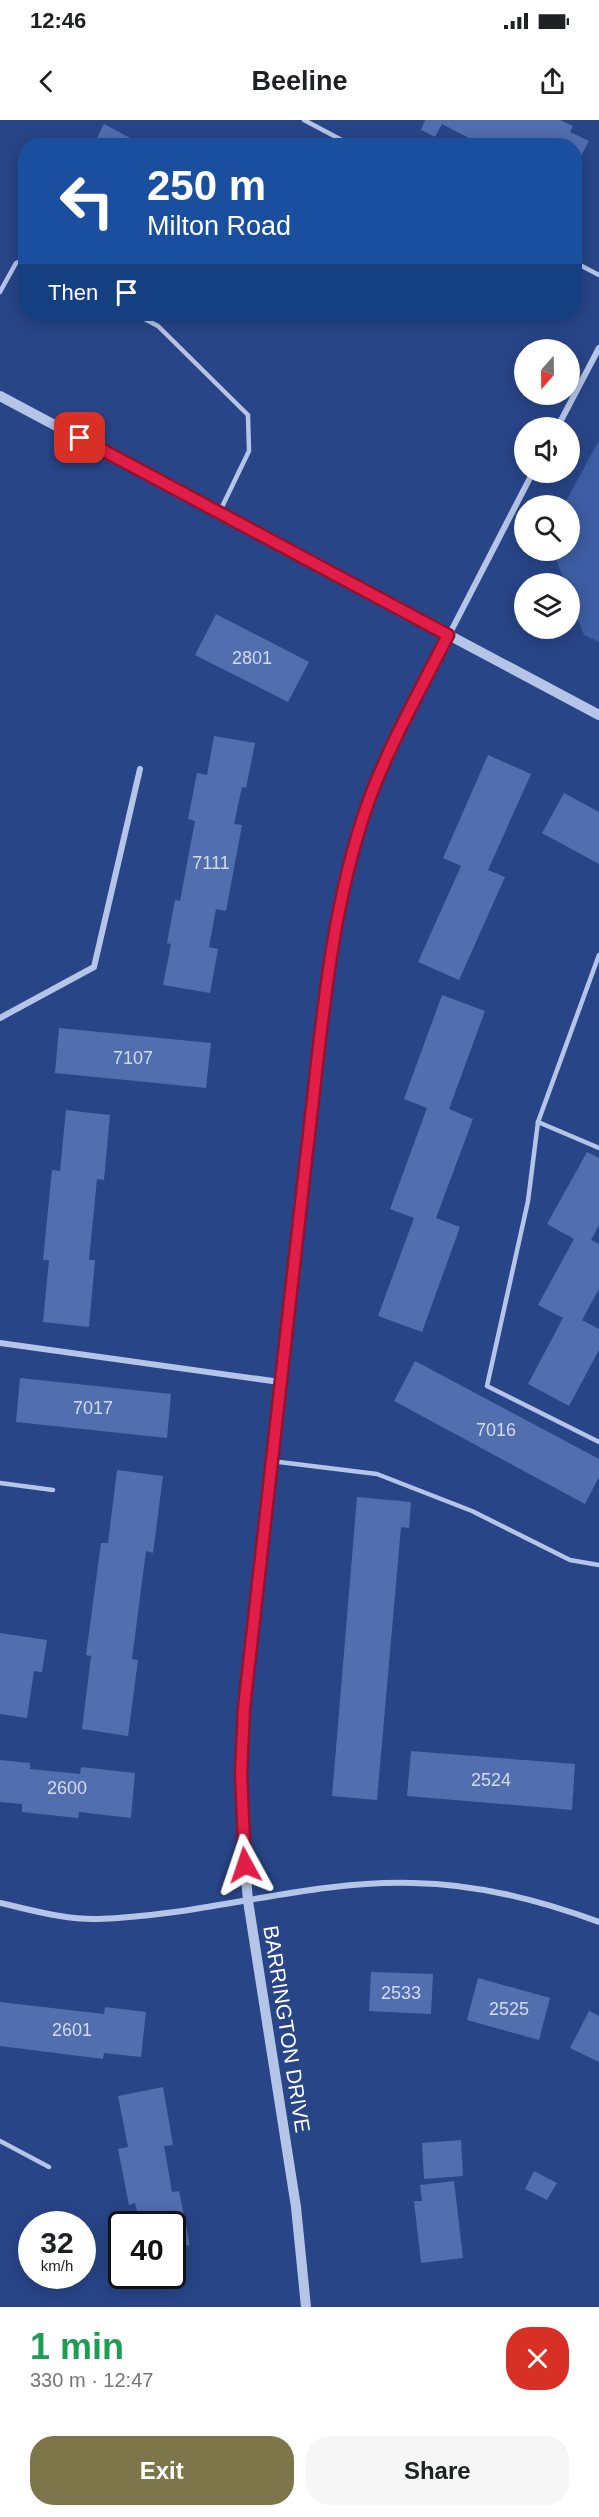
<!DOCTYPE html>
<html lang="en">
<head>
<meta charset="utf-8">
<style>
	:root { --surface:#fff; --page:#f6f6f6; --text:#202124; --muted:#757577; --accent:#7e764b }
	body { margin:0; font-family:Arial,sans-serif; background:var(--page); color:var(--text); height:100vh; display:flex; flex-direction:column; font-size:22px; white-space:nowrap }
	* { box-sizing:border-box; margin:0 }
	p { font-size:20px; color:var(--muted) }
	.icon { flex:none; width:33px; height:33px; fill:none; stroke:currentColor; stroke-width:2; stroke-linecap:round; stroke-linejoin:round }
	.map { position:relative; height:2187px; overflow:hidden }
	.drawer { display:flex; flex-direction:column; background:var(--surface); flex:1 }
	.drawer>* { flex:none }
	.hud { position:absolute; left:18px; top:18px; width:564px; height:183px; border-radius:24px; box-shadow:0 3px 15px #0003; background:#1a4fa0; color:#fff; overflow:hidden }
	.needle { width:39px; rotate:200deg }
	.buttons { position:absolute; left:514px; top:219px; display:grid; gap:12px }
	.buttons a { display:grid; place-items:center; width:66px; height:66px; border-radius:50%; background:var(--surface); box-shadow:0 3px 15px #0003; font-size:30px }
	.speed { position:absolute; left:18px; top:2091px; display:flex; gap:12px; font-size:30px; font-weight:700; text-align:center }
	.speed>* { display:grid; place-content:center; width:78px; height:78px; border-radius:50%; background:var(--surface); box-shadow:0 3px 15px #0003; line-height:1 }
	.speed small { font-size:15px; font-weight:400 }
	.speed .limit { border:3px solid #111; border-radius:9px; background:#fff; color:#111 }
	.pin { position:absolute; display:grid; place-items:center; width:51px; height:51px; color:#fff; margin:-26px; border-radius:12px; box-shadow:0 3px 9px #0006 }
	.me { position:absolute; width:66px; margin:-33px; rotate:355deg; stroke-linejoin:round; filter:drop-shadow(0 0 4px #0008) }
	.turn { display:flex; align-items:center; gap:21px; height:126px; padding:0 30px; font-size:27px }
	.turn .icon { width:78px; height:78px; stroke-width:2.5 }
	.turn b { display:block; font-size:42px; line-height:51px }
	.then { display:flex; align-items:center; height:57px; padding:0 30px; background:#0003; gap:12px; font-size:22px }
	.round { display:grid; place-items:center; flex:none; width:63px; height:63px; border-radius:24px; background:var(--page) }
	.head { display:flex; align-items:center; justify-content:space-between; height:102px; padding:0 30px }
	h1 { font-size:36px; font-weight:700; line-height:45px; color:#1e9e55 }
	.primary-button { display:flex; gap:12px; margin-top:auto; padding:12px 30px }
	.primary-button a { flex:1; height:69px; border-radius:24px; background:var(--accent); color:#fff; font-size:24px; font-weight:700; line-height:69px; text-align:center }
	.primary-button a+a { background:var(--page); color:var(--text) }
	.status { display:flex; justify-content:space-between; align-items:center; height:42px; padding:0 30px; background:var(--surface); direction:ltr }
	.status svg { height:16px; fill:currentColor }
	header { display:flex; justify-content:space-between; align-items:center; height:78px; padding:0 30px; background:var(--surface); font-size:27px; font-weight:700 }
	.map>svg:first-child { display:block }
	.green { fill:#3d5da4 }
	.building { fill:#516eaf }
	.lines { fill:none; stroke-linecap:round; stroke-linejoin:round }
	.service { stroke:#b5c5e8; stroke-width:4.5 }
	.minor { stroke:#b5c5e8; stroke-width:6 }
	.tertiary { stroke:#b5c5e8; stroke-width:10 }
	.route-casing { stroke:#92132f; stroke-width:15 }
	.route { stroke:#e11d48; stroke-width:10 }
	.labels { text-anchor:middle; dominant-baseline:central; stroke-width:6; stroke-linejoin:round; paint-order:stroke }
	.number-label { font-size:18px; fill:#d4dbeb }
	.street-label { font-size:21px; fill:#fff; stroke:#284588 }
</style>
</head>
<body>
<div class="status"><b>12:46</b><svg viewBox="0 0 49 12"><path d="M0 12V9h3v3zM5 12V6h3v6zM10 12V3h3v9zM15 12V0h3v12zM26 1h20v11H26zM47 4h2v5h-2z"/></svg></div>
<header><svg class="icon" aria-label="back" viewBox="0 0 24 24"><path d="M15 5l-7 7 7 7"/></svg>Beeline<svg class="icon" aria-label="share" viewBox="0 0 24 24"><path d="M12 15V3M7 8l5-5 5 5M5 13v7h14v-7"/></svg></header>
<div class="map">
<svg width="599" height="2187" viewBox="0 0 599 2187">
	<rect width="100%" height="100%" fill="#284588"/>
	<!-- green -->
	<path class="green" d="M599,320V522L584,515L570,478V464L565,463L553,431L570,430V386L564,385Z"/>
	<!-- building -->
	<g class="building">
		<path d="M425,0H560L573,6L570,12L589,21L574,49V26H484L442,4L435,17L421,10Z"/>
		<path d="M104,4L145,26H93Z"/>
		<path d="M216,494L309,542L288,582L195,535Z"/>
		<path d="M214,616L255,623L246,668L242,667L234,704L242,705L226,791L216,789L209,827L218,829L210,873L163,865L171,824L167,823L175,780L180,781L195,701L188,699L197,653L207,655Z"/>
		<path d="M488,635L531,654L488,750L505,757L459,860L418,842L461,746L443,738Z"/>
		<path d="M564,673L599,692V744L542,713Z"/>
		<path d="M442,875L485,891L449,989L473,999L436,1098L460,1107L422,1212L378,1196L414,1098L390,1089L427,988L404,979Z"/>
		<path d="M59,908L211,923L206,968L55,953Z"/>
		<path d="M66,990L110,995L104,1060L97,1059L89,1140H95L89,1207L43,1202L49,1140H43L52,1050L60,1051Z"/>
		<path d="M587,1032L599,1038V1105L591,1120L599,1124V1169L582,1200L599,1209V1230L569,1286L528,1264L563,1198L538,1185L574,1119L547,1104Z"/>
		<path d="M415,1241L599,1339V1357L585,1384L394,1281Z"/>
		<path d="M20,1258L171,1274L167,1318L16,1302Z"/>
		<path d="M117,1350L163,1356L153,1433L146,1431L132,1539L138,1540L128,1616L82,1609L91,1536L86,1535L101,1423H108Z"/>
		<path d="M357,1377L411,1382L409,1408L401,1407L377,1680L332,1676Z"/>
		<path d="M0,1513L47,1520L42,1552L34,1551L27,1598L0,1594Z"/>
		<path d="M411,1631L575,1644L572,1690L407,1676Z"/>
		<path d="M0,1640L30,1643V1649L80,1654L81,1647L135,1653L131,1698L79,1692L78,1698L22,1692V1684L0,1682Z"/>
		<path d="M371,1852L433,1854L431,1894L369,1891Z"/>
		<path d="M478,1858L550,1878L539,1920L467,1900Z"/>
		<path d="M0,1882L104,1894L105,1887L146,1892L141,1937L104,1933L103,1939L0,1926Z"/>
		<path d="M589,1891L599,1896V1942L570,1928Z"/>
		<path d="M163,1967L173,2025L164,2026L172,2072L179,2071L190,2125L172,2129V2104H140L135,2083L129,2085L118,2029L128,2027L118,1976Z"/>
		<path d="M461,2020L463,2056L424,2059L422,2023Z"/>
		<path d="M534,2051L557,2063L547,2080L525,2069Z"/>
		<path d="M454,2061L463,2138L421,2143L414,2081H422L420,2065Z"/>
	</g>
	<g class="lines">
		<!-- service -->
		<g class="service">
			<path d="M304,0L353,26"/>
			<path d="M574,142L599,155"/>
			<path d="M0,172L16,143L26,139"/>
			<path d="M135,194L158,206L248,295L249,331L220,391"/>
			<path d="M538,1002L599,835"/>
			<path d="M599,1028L538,1002L528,1081L487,1266L599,1322"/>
			<path d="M271,1341L377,1354L472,1391L570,1440L599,1445"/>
			<path d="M0,1363L53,1370"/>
			<path d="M0,2021L49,2047"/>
		</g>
		<!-- minor -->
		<g class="minor">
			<path d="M557,308L599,228"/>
			<path d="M449,515L533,352"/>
			<path d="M0,898L94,847L140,649"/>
			<path d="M0,1223L280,1262"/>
			<path d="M0,1783C32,1790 65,1800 98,1799C204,1796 307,1760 413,1763C477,1764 540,1780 599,1802"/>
		</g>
		<!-- tertiary -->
		<g class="tertiary">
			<path d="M0,276L599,595"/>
			<path d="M306,2187L296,2087L248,1781L242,1709L241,1653L244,1588C265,1403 285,1218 307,1033C321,915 329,792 369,680C390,623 421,569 449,515"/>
		</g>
	</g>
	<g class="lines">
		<!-- route casing -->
		<g class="route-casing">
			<path id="route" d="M80,318L448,515C421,569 390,623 369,680C328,794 321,919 306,1039C284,1222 264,1405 244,1588L241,1653L245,1745"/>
		</g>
		<!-- route -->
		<use href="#route" class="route"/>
	</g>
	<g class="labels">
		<!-- number labels -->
		<g class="number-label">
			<text x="252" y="538">2801</text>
			<text x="211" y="743">7111</text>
			<text x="133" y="938">7107</text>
			<text x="93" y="1288">7017</text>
			<text x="496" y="1310">7016</text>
			<text x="491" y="1660">2524</text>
			<text x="67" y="1668">2600</text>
			<text x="401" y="1873">2533</text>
			<text x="509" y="1889">2525</text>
			<text x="72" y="1910">2601</text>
		</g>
		<!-- street labels -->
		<g class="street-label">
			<text transform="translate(287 1909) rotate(81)">BARRINGTON DRIVE</text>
		</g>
	</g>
</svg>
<div class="buttons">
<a><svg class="needle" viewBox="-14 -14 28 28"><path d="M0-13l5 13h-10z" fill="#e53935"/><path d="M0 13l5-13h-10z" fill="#757577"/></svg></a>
<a><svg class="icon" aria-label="sound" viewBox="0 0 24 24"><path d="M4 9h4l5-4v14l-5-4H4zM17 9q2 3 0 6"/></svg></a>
<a><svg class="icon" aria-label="search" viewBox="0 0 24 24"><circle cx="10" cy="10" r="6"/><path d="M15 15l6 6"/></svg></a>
<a><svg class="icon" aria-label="layers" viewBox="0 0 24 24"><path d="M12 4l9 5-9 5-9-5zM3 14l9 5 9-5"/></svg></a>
</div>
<div class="speed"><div>32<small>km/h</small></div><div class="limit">40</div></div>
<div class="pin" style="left:80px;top:318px;background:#d93025"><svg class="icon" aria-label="arrive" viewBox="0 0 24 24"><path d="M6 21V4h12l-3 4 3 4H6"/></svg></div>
<svg class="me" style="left:245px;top:1745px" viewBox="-20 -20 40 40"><path d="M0-17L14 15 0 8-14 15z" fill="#e11d48" stroke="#fff" stroke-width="4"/></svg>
<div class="hud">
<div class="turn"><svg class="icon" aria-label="left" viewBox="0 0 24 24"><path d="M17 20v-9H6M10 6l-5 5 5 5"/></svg><div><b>250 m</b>Milton Road</div></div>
<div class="then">Then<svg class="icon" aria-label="arrive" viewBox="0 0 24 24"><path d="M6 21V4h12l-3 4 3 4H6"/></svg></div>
</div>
</div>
<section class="drawer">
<div class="head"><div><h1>1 min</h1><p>330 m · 12:47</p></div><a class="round" style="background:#d93025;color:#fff"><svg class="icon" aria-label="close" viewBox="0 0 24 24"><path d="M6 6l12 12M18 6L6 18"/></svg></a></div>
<div class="primary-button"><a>Exit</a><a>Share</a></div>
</section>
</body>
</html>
